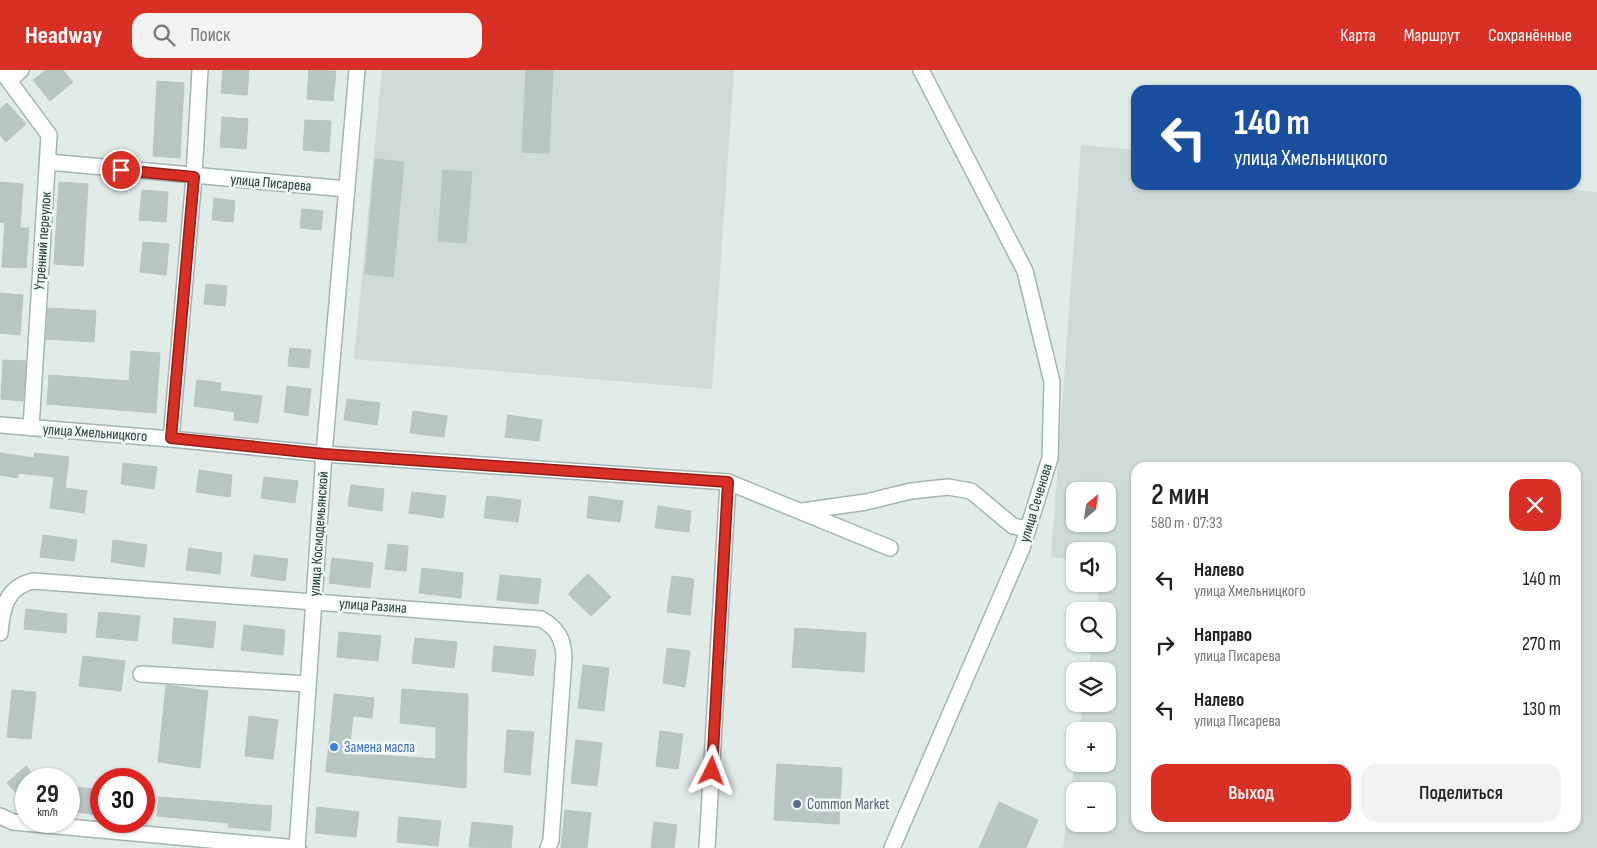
<!DOCTYPE html>
<html lang="ru">
<head>
<meta charset="utf-8">
<style>
	:root { --surface:#fff; --page:#f2f2f2; --text:#222; --muted:#767676; --accent:#d93025 }
	body { margin:0; font-family:"Sofia Sans Condensed",sans-serif; background:var(--page); color:var(--text); height:100vh; display:flex; flex-direction:column; font-size:19px; white-space:nowrap }
	* { box-sizing:border-box; margin:0 }
	p { font-size:16px; color:var(--muted) }
	.icon { flex:none; width:28px; height:28px; fill:none; stroke:currentColor; stroke-width:2; stroke-linecap:round; stroke-linejoin:round }
	.map { position:relative; flex:1; overflow:hidden }
	.drawer { position:absolute; left:1131px; top:392px; width:450px; height:370px; display:flex; flex-direction:column; background:var(--surface); border-radius:15px; box-shadow:0 1px 4px #0004 }
	.drawer>* { flex:none }
	.top-card { position:absolute; left:1131px; top:15px; width:450px; height:105px; border-radius:15px; box-shadow:0 1px 4px #0004; background:#1a4fa0; color:#fff; overflow:hidden }
	.needle { width:32px; rotate:29deg }
	.tools { position:absolute; left:1066px; top:412px; display:grid; gap:10px }
	.tools a { display:grid; place-items:center; width:50px; height:50px; border-radius:10px; background:var(--surface); box-shadow:0 1px 4px #0004; font-size:25px }
	.speed { position:absolute; left:15px; top:698px; display:flex; gap:10px; font-size:25px; font-weight:700; text-align:center }
	.speed>* { display:grid; place-content:center; width:65px; height:65px; border-radius:50%; background:var(--surface); box-shadow:0 1px 4px #0004; line-height:1 }
	.speed small { font-size:12px; font-weight:400 }
	.speed .limit { border:8px solid #d22; background:#fff; color:#111 }
	.pin { position:absolute; display:grid; place-items:center; width:42px; height:42px; color:#fff; margin:-21px; border:2px solid #fff; border-radius:50%; box-shadow:0 1px 5px #0007 }
	.me { position:absolute; width:55px; margin:-28px; rotate:3deg; stroke-linejoin:round; filter:drop-shadow(0 0 4px #0008) }
	.turn { display:flex; align-items:center; gap:18px; height:105px; padding:0 20px; font-size:22px }
	.turn .icon { width:65px; height:65px; stroke-width:2.5 }
	.turn b { display:block; font-size:35px; line-height:42px }
	.round { display:grid; place-items:center; flex:none; width:52px; height:52px; border-radius:15px; background:var(--page) }
	.overview { display:flex; align-items:center; justify-content:space-between; height:85px; padding:0 20px }
	h1 { font-size:30px; font-weight:600; line-height:38px }
	.cta { display:flex; gap:10px; margin-top:auto; padding:10px 20px }
	.cta a { flex:1; height:58px; border-radius:15px; background:var(--accent); color:#fff; font-size:20px; font-weight:600; line-height:58px; text-align:center }
	.cta a+a { background:var(--page); color:var(--text) }
	ul { padding:0; list-style:none }
	li { display:flex; align-items:center; gap:15px; height:65px; padding:0 20px }
	li div { flex:1 }
	li b { display:block; font-size:19px }
	li em { font-style:normal }
	header { display:flex; align-items:center; gap:30px; box-sizing:border-box; height:70px; padding:0 25px; background:var(--accent); color:#fff }
	header strong { font-size:24px }
	nav { display:flex; gap:28px; margin-inline-start:auto; font-size:18px }
	.search { width:350px; height:45px; background:var(--page); display:flex; align-items:center; gap:12px; box-sizing:border-box; padding:0 18px; border-radius:15px; color:var(--muted); font-size:19px }
	.map>svg:first-child { display:block }
	.built { fill:#cfdbd9; fill-rule:evenodd }
	.building { fill:#b7c6c3; stroke:#b4c5c2 }
	.lines { fill:none; stroke-linecap:round; stroke-linejoin:round }
	.minor-casing { stroke:#a4b4b1; stroke-width:18 }
	.tertiary-casing { stroke:#a4b4b1; stroke-width:18 }
	.minor { stroke:#fff; stroke-width:15 }
	.tertiary { stroke:#fff; stroke-width:15 }
	.route-casing { stroke:#8d1f18; stroke-width:12 }
	.route { stroke:#d93025; stroke-width:9 }
	.shop-dot { fill:#3f7fe0; stroke:#f2f8f6; stroke-width:2 }
	.service-dot { fill:#5c6f8a; stroke:#f2f8f6; stroke-width:2 }
	.labels { text-anchor:middle; dominant-baseline:central; stroke-width:5; stroke-linejoin:round; paint-order:stroke }
	.street-label { font-size:15px; fill:#223c3b; stroke:#f2f8f6 }
	.shop-label { font-size:15px; fill:#366cbe; stroke:#f2f8f6; text-anchor:start }
	.service-label { font-size:15px; fill:#4e5e75; stroke:#f2f8f6; text-anchor:start }
</style>
</head>
<body>
<header>
<strong>Headway</strong>
<div class="search"><svg class="icon" aria-label="search" viewBox="0 0 24 24"><circle cx="10" cy="10" r="6"/><path d="M15 15l6 6"/></svg>Поиск</div>
<nav><a>Карта</a><a>Маршрут</a><a>Сохранённые</a></nav>
</header>
<div class="map">
<svg width="1597" height="778" viewBox="0 0 1597 778">
	<rect width="100%" height="100%" fill="#e1ece9"/>
	<!-- built -->
	<g class="built">
		<path d="M382,0H734L712,319L354,289Z"/>
		<path d="M1081,75L1136,80V115H1524L1597,122V778H1063L1075,692V694H1108V661H1079L1083,634H1108V601H1088L1092,574H1108V541H1096L1100,514H1108V481H1075V490L1051,487ZM1136,398H1576V758H1136ZM1075,421H1108V454H1075ZM1075,721H1108V754H1075Z"/>
	</g>
	<!-- building -->
	<g class="building">
		<path d="M46,0H63L73,12L50,31L33,10Z"/>
		<path d="M223,0H249L247,25L221,23Z"/>
		<path d="M309,0L336,1L333,31L307,29Z"/>
		<path d="M526,0H553L549,83L522,82Z"/>
		<path d="M157,11L184,13L180,88L153,86Z"/>
		<path d="M7,33L26,54L6,72L0,65V39Z"/>
		<path d="M222,47L248,49L246,79L220,77Z"/>
		<path d="M305,50L331,51L329,82L303,80Z"/>
		<path d="M375,89L404,92L393,207L365,204Z"/>
		<path d="M443,100L472,102L466,173L438,171Z"/>
		<path d="M0,112L23,114L20,158H29L26,198L2,197L5,153L0,152Z"/>
		<path d="M59,112L88,114L83,196L54,194Z"/>
		<path d="M142,120L168,122L166,152L139,150Z"/>
		<path d="M214,128L235,131L233,152L212,150Z"/>
		<path d="M302,139L323,141L321,160L300,158Z"/>
		<path d="M143,172L169,174L166,205L140,202Z"/>
		<path d="M206,214L227,216L225,236L204,234Z"/>
		<path d="M0,223L23,225L20,265L0,263Z"/>
		<path d="M48,238L96,241L94,272L46,269Z"/>
		<path d="M290,278L311,280L309,298L288,296Z"/>
		<path d="M131,281L160,283L156,343L47,334L49,305L129,311Z"/>
		<path d="M3,290L26,291L23,331L1,329Z"/>
		<path d="M197,310L221,313L220,321L262,326L258,353L234,350L235,342L194,336Z"/>
		<path d="M287,316L311,319L308,346L284,342Z"/>
		<path d="M347,329L380,333L377,355L344,350Z"/>
		<path d="M413,341L447,346L444,367L410,363Z"/>
		<path d="M508,345L542,350L539,371L505,367Z"/>
		<path d="M0,383L34,388L35,383L69,387L65,418L87,421L84,443L50,438L54,407L18,403V408L0,405Z"/>
		<path d="M123,393L157,397L154,419L121,414Z"/>
		<path d="M199,400L232,405L230,427L196,422Z"/>
		<path d="M264,407L298,411L295,433L261,428Z"/>
		<path d="M351,415L384,419L382,441L348,436Z"/>
		<path d="M412,422L446,426L443,448L409,443Z"/>
		<path d="M487,426L521,430L518,452L484,448Z"/>
		<path d="M589,426L623,431L620,452L587,448Z"/>
		<path d="M658,436L691,441L689,462L655,458Z"/>
		<path d="M43,465L77,470L74,491L40,487Z"/>
		<path d="M113,470L147,475L144,497L111,492Z"/>
		<path d="M388,474L408,476L406,501L385,499Z"/>
		<path d="M189,478L222,483L220,504L186,500Z"/>
		<path d="M254,485L288,489L285,511L251,506Z"/>
		<path d="M332,488L373,493L370,518L329,513Z"/>
		<path d="M422,498L463,503L461,528L419,523Z"/>
		<path d="M588,504L611,527L591,546L568,524Z"/>
		<path d="M500,505L541,509L538,534L497,530Z"/>
		<path d="M672,506L694,509L690,545L667,542Z"/>
		<path d="M26,539L67,544L66,563L24,559Z"/>
		<path d="M99,542L140,546L137,571L96,567Z"/>
		<path d="M174,548L216,552L213,578L172,573Z"/>
		<path d="M244,555L285,560L283,585L241,580Z"/>
		<path d="M795,558L866,563L864,602L792,597Z"/>
		<path d="M339,562L381,566L378,591L337,587Z"/>
		<path d="M415,568L457,572L454,598L412,593Z"/>
		<path d="M494,576L536,580L533,606L492,601Z"/>
		<path d="M667,578L690,581L685,617L663,613Z"/>
		<path d="M83,586L125,591L121,621L79,616Z"/>
		<path d="M583,595L609,598L604,641L578,638Z"/>
		<path d="M166,615L208,621L200,698L158,692Z"/>
		<path d="M402,619L468,624L466,718L326,702L334,624L374,628L372,648L353,646L349,683L436,689V657L400,653Z"/>
		<path d="M12,620L36,622L31,669L7,667Z"/>
		<path d="M249,646L278,650L273,689L245,686Z"/>
		<path d="M507,660L534,662L530,705L504,702Z"/>
		<path d="M660,661L683,664L678,699L656,696Z"/>
		<path d="M576,670L602,673L597,716L571,713Z"/>
		<path d="M777,694L842,698L839,754L774,750Z"/>
		<path d="M26,696L37,709H26V734L7,713Z"/>
		<path d="M76,717L101,720V745L74,742Z"/>
		<path d="M159,727L272,736L270,761L228,757L229,753L157,746Z"/>
		<path d="M999,732L1038,750L1026,778H979Z"/>
		<path d="M317,737L359,742L356,767L315,763Z"/>
		<path d="M565,740L591,743L587,778H561Z"/>
		<path d="M399,747L441,751L438,776L397,772Z"/>
		<path d="M472,752L513,756L511,778L469,777Z"/>
		<path d="M654,752L677,755L674,778H651Z"/>
	</g>
	<g class="lines">
		<!-- minor casing -->
		<g class="minor-casing">
			<g id="minor">
				<path d="M1,0L49,65L31,358"/>
				<path d="M10,10L21,0"/>
				<path d="M48,92L347,119"/>
				<path d="M0,355L171,369L324,384L728,412L890,478"/>
				<path d="M171,369L194,107L200,0"/>
				<path d="M802,441L866,432L911,421L948,417L971,421L1013,456L1028,459"/>
				<path d="M0,563C2,539 6,517 33,511L541,549C557,558 563,568 564,587L551,770L548,778"/>
				<path d="M141,604L308,614"/>
				<path d="M0,746L13,752L298,778"/>
				<path d="M297,778L324,384L357,0"/>
				<path d="M707,778L728,412"/>
			</g>
		</g>
		<!-- tertiary casing -->
		<g class="tertiary-casing">
			<path id="tertiary" d="M892,778L1022,478L1050,388L1052,312L1025,201L921,0"/>
		</g>
		<!-- minor -->
		<use href="#minor" class="minor"/>
		<!-- tertiary -->
		<use href="#tertiary" class="tertiary"/>
	</g>
	<g class="lines">
		<!-- route casing -->
		<g class="route-casing">
			<path id="route" d="M121,100L194,107L171,368L324,384L728,412L712,701"/>
		</g>
		<!-- route -->
		<use href="#route" class="route"/>
	</g>
	<!-- markers -->
	<circle class="shop-dot" cx="334" cy="677" r="5"/>
	<circle class="service-dot" cx="797" cy="734" r="5"/>
	<g class="labels">
		<!-- street labels -->
		<g class="street-label">
			<text transform="translate(271 113) rotate(5)">улица Писарева</text>
			<text transform="translate(43 171) rotate(-86)">Утренний переулок</text>
			<text transform="translate(95 363) rotate(4)">улица Хмельницкого</text>
			<text transform="translate(1036 433) rotate(-73)">улица Сеченова</text>
			<text transform="translate(319 464) rotate(-86)">улица Космодемьянской</text>
			<text transform="translate(373 536) rotate(4)">улица Разина</text>
		</g>
		<!-- shop labels -->
		<g class="shop-label">
			<text x="344" y="677">Замена масла</text>
		</g>
		<!-- service labels -->
		<g class="service-label">
			<text x="807" y="734">Common Market</text>
		</g>
	</g>
</svg>
<div class="tools">
<a><svg class="needle" viewBox="-14 -14 28 28"><path d="M0-13l5 13h-10z" fill="#e53935"/><path d="M0 13l5-13h-10z" fill="#767676"/></svg></a>
<a><svg class="icon" aria-label="sound" viewBox="0 0 24 24"><path d="M4 9h4l5-4v14l-5-4H4zM17 9q2 3 0 6"/></svg></a>
<a><svg class="icon" aria-label="search" viewBox="0 0 24 24"><circle cx="10" cy="10" r="6"/><path d="M15 15l6 6"/></svg></a>
<a><svg class="icon" aria-label="layers" viewBox="0 0 24 24"><path d="M12 4l9 5-9 5-9-5zM3 14l9 5 9-5"/></svg></a>
<a>+</a>
<a>−</a>
</div>
<div class="speed"><div>29<small>km/h</small></div><div class="limit">30</div></div>
<div class="pin" style="left:121px;top:100px;background:#d93025"><svg class="icon" aria-label="arrive" viewBox="0 0 24 24"><path d="M6 21V4h12l-3 4 3 4H6"/></svg></div>
<svg class="me" style="left:712px;top:701px" viewBox="-20 -20 40 40"><path d="M0-17L14 15 0 8-14 15z" fill="#d93025" stroke="#fff" stroke-width="4"/></svg>
<div class="top-card">
<div class="turn"><svg class="icon" aria-label="left" viewBox="0 0 24 24"><path d="M17 20v-9H6M10 6l-5 5 5 5"/></svg><div><b>140 m</b>улица Хмельницкого</div></div>
</div>
<section class="drawer">
<div class="overview"><div><h1>2 мин</h1><p>580 m · 07:33</p></div><a class="round" style="background:#d93025;color:#fff"><svg class="icon" aria-label="close" viewBox="0 0 24 24"><path d="M6 6l12 12M18 6L6 18"/></svg></a></div>
<ul>
<li><svg class="icon" aria-label="left" viewBox="0 0 24 24"><path d="M17 20v-9H6M10 6l-5 5 5 5"/></svg><div><b>Налево</b><p>улица Хмельницкого</p></div><em>140 m</em></li>
<li><svg class="icon" aria-label="right" viewBox="0 0 24 24"><path d="M7 20v-9h11M14 6l5 5-5 5"/></svg><div><b>Направо</b><p>улица Писарева</p></div><em>270 m</em></li>
<li><svg class="icon" aria-label="left" viewBox="0 0 24 24"><path d="M17 20v-9H6M10 6l-5 5 5 5"/></svg><div><b>Налево</b><p>улица Писарева</p></div><em>130 m</em></li>
</ul>
<div class="cta"><a>Выход</a><a>Поделиться</a></div>
</section>
</div>
</body>
</html>
